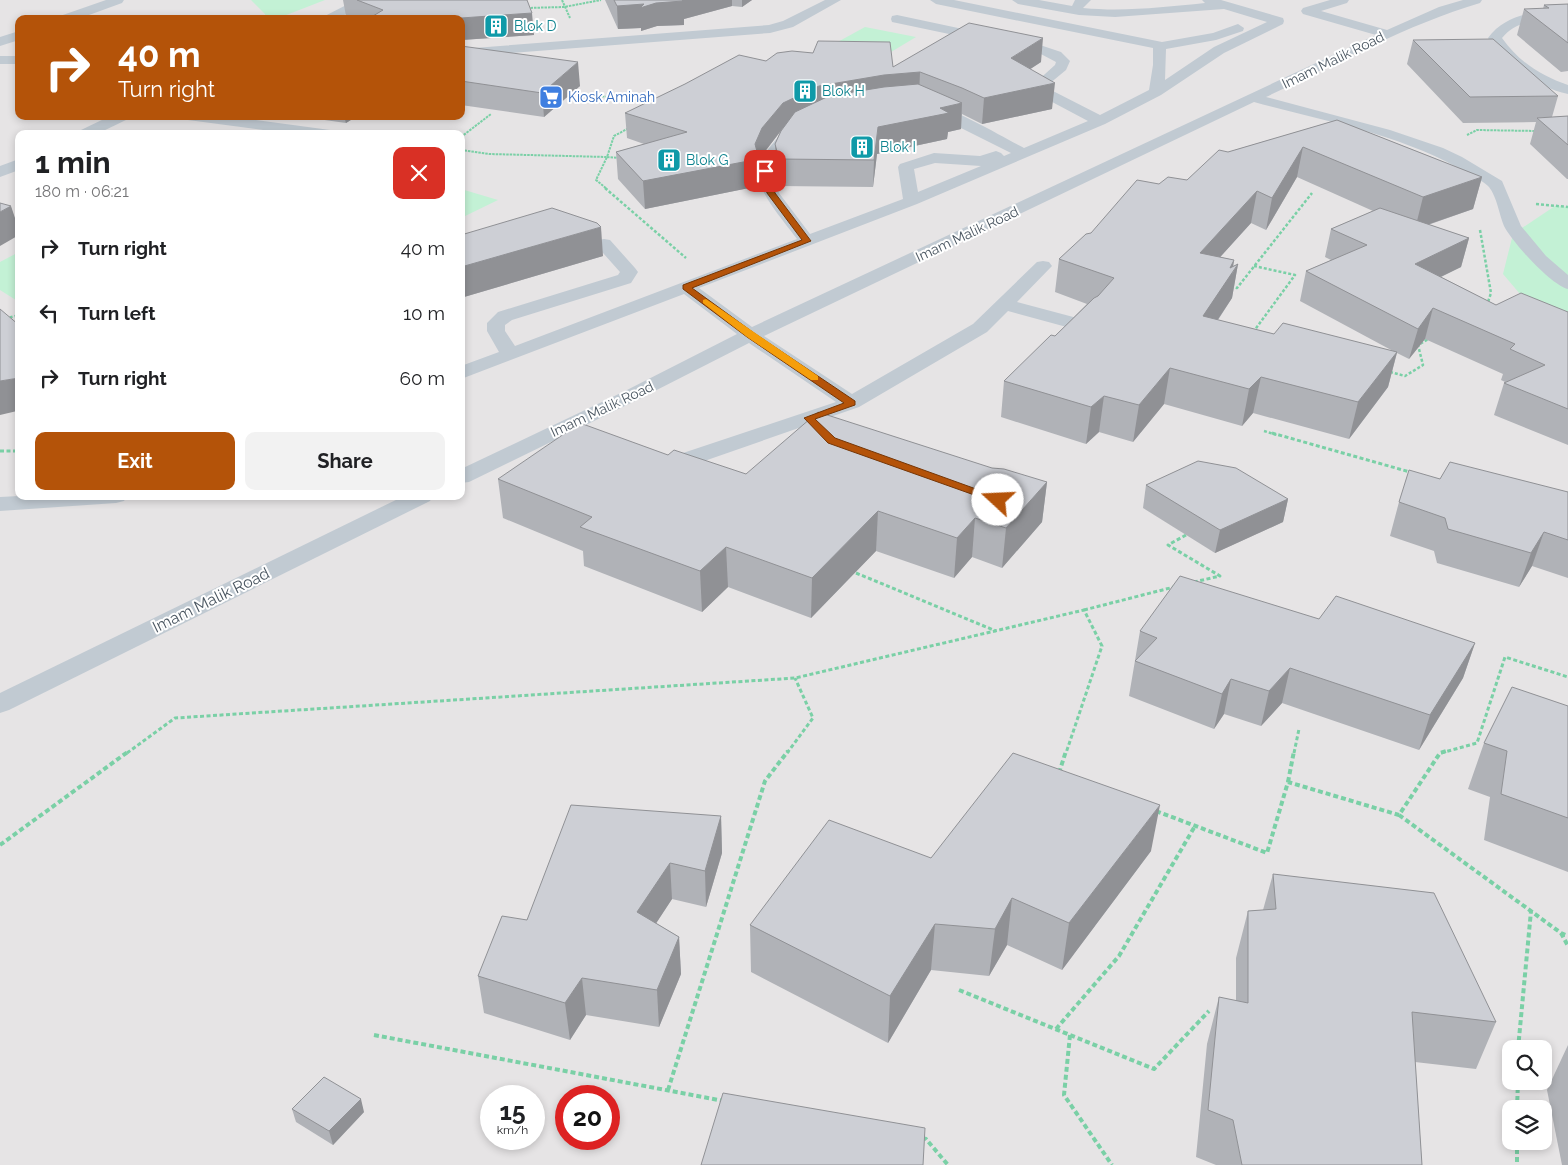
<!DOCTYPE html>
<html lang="en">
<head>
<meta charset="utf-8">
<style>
	:root { --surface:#fff; --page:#f2f2f2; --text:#202124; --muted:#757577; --accent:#b45309 }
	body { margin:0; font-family:Raleway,sans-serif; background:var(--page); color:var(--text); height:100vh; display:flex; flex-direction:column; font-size:19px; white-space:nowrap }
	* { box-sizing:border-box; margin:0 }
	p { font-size:16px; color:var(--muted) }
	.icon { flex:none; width:28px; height:28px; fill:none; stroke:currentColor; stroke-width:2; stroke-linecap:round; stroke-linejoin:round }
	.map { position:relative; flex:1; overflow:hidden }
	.details { position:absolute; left:15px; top:130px; width:450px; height:370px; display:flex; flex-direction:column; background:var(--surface); border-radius:10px; box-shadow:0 2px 8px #0003 }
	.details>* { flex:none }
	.guide { position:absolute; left:15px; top:15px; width:450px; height:105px; border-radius:10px; box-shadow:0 2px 8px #0003; background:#b45309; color:#fff; overflow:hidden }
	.fabs { position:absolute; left:1502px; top:1040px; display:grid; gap:10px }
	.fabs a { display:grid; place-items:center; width:50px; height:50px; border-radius:10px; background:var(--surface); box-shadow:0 2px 8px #0003; font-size:25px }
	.speed { position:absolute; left:480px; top:1085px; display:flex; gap:10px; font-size:25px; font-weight:700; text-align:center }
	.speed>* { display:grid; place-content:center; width:65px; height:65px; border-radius:50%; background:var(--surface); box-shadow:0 2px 8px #0003; line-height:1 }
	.speed small { font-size:12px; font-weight:400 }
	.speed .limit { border:8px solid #d22; background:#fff; color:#111 }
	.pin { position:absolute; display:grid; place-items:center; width:42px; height:42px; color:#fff; margin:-21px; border-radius:10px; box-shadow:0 2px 8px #0006 }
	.me { position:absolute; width:55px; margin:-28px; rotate:290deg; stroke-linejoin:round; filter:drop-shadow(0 0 4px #0008) }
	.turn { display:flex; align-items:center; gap:18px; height:105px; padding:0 20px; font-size:22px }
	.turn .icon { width:65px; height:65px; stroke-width:2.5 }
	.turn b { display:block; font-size:35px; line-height:42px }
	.round { display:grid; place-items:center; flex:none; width:52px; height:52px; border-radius:10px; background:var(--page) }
	.summary { display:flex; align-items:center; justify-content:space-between; height:85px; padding:0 20px }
	h1 { font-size:30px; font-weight:700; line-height:38px }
	.cta { display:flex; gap:10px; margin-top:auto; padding:10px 20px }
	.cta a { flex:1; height:58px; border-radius:10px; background:var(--accent); color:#fff; font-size:20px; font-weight:700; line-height:58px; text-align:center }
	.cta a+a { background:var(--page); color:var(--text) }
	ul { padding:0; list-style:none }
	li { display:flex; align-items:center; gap:15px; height:65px; padding:0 20px }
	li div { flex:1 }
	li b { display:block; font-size:19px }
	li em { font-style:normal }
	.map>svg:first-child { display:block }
	.education { fill:#e6e4e5; fill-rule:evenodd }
	.green { fill:#c3f1d5 }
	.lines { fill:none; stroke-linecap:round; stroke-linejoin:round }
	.path-far3 { stroke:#7ad0a6; stroke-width:2; stroke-dasharray:2.5 1; stroke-linecap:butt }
	.path-far2 { stroke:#7ad0a6; stroke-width:2.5; stroke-dasharray:3 2; stroke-linecap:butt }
	.path-far1 { stroke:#7ad0a6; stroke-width:3; stroke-dasharray:4 2.5; stroke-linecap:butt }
	.path { stroke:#7ad0a6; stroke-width:4; stroke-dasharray:5 3; stroke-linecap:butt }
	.service { fill:#c1cad2; fill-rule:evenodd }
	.wall { fill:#b0b2b7; fill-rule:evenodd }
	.shaded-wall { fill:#909195 }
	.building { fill:#cdcfd5; stroke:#909195 }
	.route { fill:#b45309; stroke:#753606 }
	.slow { fill:#f59e0b }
	.labels { text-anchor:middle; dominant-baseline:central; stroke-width:4; stroke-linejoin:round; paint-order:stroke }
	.far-culture-label { font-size:14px; fill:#0d838f; stroke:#fff; text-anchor:start }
	.far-street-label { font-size:14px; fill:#4a5661; stroke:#fff }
	.far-shop-label { font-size:14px; fill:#366cbe; stroke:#fff; text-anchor:start }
	.street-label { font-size:16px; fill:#4a5661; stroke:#fff }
</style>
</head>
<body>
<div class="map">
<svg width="1568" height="1165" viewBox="0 0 1568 1165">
	<rect width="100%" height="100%" fill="#f5f3f3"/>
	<!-- education -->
	<path class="education" d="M0,0H1568V1165H0ZM19,19H461V116H19ZM19,134H461V496H19ZM1511,1049H1544V1081H1511ZM491,1096H534V1139H491ZM566,1096H609V1139H566ZM1511,1109H1544V1141H1511Z"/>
	<!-- green -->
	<g class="green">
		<path d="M251,0H325L276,19H266L265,14Z"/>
		<path d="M865,27L916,37L886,55L834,44Z"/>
		<path d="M461,189L498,200L461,218Z"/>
		<path d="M1555,206L1568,207V316L1531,307L1503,274L1513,234Z"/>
		<path d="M19,252V302L0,290V262Z"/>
	</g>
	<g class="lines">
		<!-- path-far3 -->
		<g class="path-far3">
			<path d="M562,0L570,18"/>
			<path d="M527,8L564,7L601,0"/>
			<path d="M581,94L652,102"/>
			<path d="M1467,135L1477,130L1537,131"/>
			<path d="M461,137L491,114"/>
			<path d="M461,150L489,154L607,157L596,180L607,189"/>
			<path d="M620,158L607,157L614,136L629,128"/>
		</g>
		<!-- path-far2 -->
		<g class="path-far2">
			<path d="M605,188L686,258"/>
			<path d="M1536,204L1568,207"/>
			<path d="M1480,230L1491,293L1487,305"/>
			<path d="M1254,266L1295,275L1254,331"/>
			<path d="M1231,286L1237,288L1312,193"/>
			<path d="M0,320L19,315"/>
			<path d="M1390,372L1405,376L1423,365L1418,345L1430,338"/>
			<path d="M1264,431L1277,435"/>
		</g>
		<!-- path-far1 -->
		<g class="path-far1">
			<path d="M1272,433L1410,472"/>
			<path d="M0,451H19"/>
			<path d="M1186,535L1168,545L1220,576L1194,582"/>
			<path d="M856,573L996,631"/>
			<path d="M1084,610L1174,587"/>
			<path d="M127,753L175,718L795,678L1084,610L1102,646L1066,753"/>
			<path d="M787,753L813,718L795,678"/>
			<path d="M1294,753L1299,729"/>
			<path d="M1441,753L1477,743L1505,657L1568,677"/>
		</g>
		<!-- path -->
		<g class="path">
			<path d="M1059,773L1066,751"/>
			<path d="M1288,782L1294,751"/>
			<path d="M1156,811L1267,853L1288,782L1399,815L1440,753L1446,751"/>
			<path d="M1399,815L1561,933L1568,936"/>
			<path d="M0,845L129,751"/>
			<path d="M1561,933L1568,946"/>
			<path d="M959,990L1154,1069L1209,1011"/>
			<path d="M1056,1029L1119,956L1195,826"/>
			<path d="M374,1035L724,1101"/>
			<path d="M1070,1035L1064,1095L1112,1165"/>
			<path d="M1518,1049L1531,911"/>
			<path d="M668,1090L765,781L788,751"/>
			<path d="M1517,1109L1518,1081"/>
			<path d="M922,1138L926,1139L948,1165"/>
			<path d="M1517,1141V1165"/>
		</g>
		<!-- service -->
		<g class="service">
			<path d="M106,0H124L122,3L78,19H59L60,16Z"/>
			<path d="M356,0H372L370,3L336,19H319Z"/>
			<path d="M825,0H841L793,27L770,33L461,57V49L769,25L783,21Z"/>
			<path d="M930,0H954L1162,42L1213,33L1238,24L1244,28L1243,31L1216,40L1166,49L1165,80L1214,47L1267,22L1224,9L1115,17L1079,15L1018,4L1012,0H1039L1072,6L1075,0H1091L1083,8C1124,12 1165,7 1205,3L1202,0H1221L1283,18L1284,21L1283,24L1224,53L1161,95L1105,124L917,204L699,288L752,327L1376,35L1303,14L1301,11L1303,8L1330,0H1349L1347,3L1321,11L1387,30L1439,7L1463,0H1482L1480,3C1406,25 1336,64 1266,97L1390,130L1443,148L1462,157L1502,181L1521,226L1546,256L1568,275V289C1551,285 1512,242 1504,226C1499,214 1497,197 1489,187C1485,182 1475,178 1470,175C1406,135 1326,122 1254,102L764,336L852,394L973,324L1037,262L1043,261L1049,262L1052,266L1017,302L1092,322L1094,326L1092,330L1085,332L1008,311L987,332L859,407L690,466L682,467L674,466L671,461L674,456L836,402L749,343L639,399L469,482L461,483V469L625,391L737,334L684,294L461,379V366L499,352L487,331V323L498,312L618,275L620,272L595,244L598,240L604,239L610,240L635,268L638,272L631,283L512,320L505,325V331L515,346L797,239C786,224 754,188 758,170C760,158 770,147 778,137C784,129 792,122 803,125L805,128L794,136L779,156L773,171L779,193L810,234L903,199L898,167L900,164L934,153L980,156L996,151L1001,153L1004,156L1011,153L927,111L925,108L927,105C943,101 1006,139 1024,148L1088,121L1039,95L1035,83L1055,65L1056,62L1039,53L892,22L891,19L892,16L897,15L1043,46L1061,52L1070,61L1066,70L1049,84L1051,90L1100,115L1149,90L1153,65V48L936,4ZM935,163L981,166L918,192L914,169Z"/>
			<path d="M1568,10V18C1545,19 1518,18 1502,38C1518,61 1541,76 1568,85V94C1534,86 1508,66 1488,38C1507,12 1539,11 1568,10Z"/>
			<path d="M19,31V40L0,46V37Z"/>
			<rect x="0" y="56" width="19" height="8"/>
			<path d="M110,116H130L128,119L97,134H77L79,131Z"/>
			<path d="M181,116H225L330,130L335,131L337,134H293L188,120Z"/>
			<path d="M19,159V170L0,177V166Z"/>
			<path d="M19,496H127L124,501L116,503L0,511V497Z"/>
			<path d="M404,496H433L430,501L9,710L0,713V693Z"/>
		</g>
	</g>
	<!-- wall -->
	<g class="wall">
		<path d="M343,0H527L534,35L461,40V19H353L346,16Z"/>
		<path d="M605,0H752L742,7L732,6L684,19V25L657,26L641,31V28L618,29Z"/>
		<path d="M1568,4V71L1561,72L1517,35L1524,9H1543L1544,5Z"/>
		<path d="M1413,40L1558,96L1552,117L1568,116V179H1567L1530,144L1536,122L1463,123L1407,64Z"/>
		<path d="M461,46L580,86L544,117L461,105Z"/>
		<path d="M813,53L893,67L1041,62L1030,69L1052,109L982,124L962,114L961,129L948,132L947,139L877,154L873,187L779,186L775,171V144L780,132L763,154L759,162V186L645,209L618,179L616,152L644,144L627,138L625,113L766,61Z"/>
		<path d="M296,116H370L364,120L354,118L346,123Z"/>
		<path d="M1337,120L1482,177L1473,209L1428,225L1469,238L1461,267L1441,277L1496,305L1568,312V445L1494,415L1504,383L1505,382L1501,380L1503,374L1425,339L1409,359L1397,353L1388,387L1349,439L1253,413L1242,426L1164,404L1133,442L1099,432L1086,444L1001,417L1004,381L1055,336L1087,304L1055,292L1059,259L1091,233L1159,184L1187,180L1228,152ZM1297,177L1373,211L1331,229L1325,257L1331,260L1306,271L1300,301L1393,351L1274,334L1218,320L1232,298L1238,264L1233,266L1234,260L1220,257L1251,223L1266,230Z"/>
		<path d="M461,235L603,256L464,297L461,294Z"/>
		<path d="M992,468L1047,482L1042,522L1002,568L972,557L954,578L876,551L811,618L728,587L702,612L584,566L583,551L503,518L498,479L746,474Z"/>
		<path d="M1440,479L1568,492V578L1532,566L1519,587L1437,563L1434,551L1390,536L1399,502Z"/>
		<path d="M1146,485L1288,499L1283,522L1215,553L1143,508Z"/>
		<path d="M1319,619L1475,643L1463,678L1419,750L1282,703L1261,726L1224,714L1214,729L1129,696L1140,631Z"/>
		<path d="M1568,706V872L1484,840L1490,797L1468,789L1484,743Z"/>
		<path d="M721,816L722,853L706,907L672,899L656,923L679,937L681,974L659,1027L586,1015L570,1040L484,1013L478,976L527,920Z"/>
		<path d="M1151,851L1062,970L1007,945L989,976L931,970L888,1043L751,972L750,925L931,858Z"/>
		<path d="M1273,874L1496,1022L1476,1069L1415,1062L1422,1165H1216L1196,1157L1207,1044L1219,997L1236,1001V958L1248,911L1263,910Z"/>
		<path d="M1568,1045V1165H1562L1547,1090Z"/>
		<path d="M292,1109L364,1112L333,1145L296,1122Z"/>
	</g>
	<!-- shaded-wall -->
	<g class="shaded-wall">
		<path d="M681,0H732V6L684,19V25L657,26L641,31V28L618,29L617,6L656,3Z"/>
		<path d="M742,0H752L742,7Z"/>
		<path d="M532,13L534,35L461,40V19H447Z"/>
		<path d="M1043,38L1041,62L1009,83L1011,58Z"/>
		<path d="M578,62L580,86L544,117L542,93Z"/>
		<path d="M920,72L919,97L783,128L763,154L759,162V186L645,209L643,181L755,144L762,128L783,103L819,86L884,75Z"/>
		<path d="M1055,83L1052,109L982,124L984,98Z"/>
		<path d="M962,103L961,129L948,132L947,139L877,154L873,187L874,160L878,127L940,108Z"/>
		<path d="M344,116H354V118L346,123Z"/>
		<path d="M364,116H370L364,120Z"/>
		<path d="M1303,147L1297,177L1266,230L1272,198Z"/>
		<path d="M1482,177L1473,209L1415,229L1423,197Z"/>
		<path d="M1257,191L1251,223L1194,286L1200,253Z"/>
		<path d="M11,206L19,230V235L0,246V212Z"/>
		<path d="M601,227L603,256L464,297L461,275V267Z"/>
		<path d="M1469,238L1461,267L1407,293L1415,264Z"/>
		<path d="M1234,260L1232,274L1238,264L1232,298L1197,351L1203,316Z"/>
		<path d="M1433,308L1425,339L1409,359L1418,329Z"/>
		<path d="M1397,352L1388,387L1349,439L1358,402Z"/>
		<path d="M1170,368L1164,404L1133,442L1139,405Z"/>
		<path d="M1261,377L1253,413L1242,426L1249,389Z"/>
		<path d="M19,378V416L17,411L0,415V381Z"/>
		<path d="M1104,396L1099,432L1086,444L1091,407Z"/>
		<path d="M1047,482L1042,522L1002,568L1006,528Z"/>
		<path d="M1288,499L1283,522L1215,553L1220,530Z"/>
		<path d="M878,511L876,551L811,618L812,578Z"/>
		<path d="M975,518L972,557L954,578L957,538Z"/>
		<path d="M1544,532L1532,566L1519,587L1531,553Z"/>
		<path d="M726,547L728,587L702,612L700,571Z"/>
		<path d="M1475,643L1463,678L1419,750L1430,715Z"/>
		<path d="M1290,668L1282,703L1261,726L1269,691Z"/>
		<path d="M1231,679L1224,714L1214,729L1222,694Z"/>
		<path d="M1160,805L1151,851L1062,970L1069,923Z"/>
		<path d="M721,816L722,853L706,907L705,871Z"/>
		<path d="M670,863L672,899L640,948L637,912Z"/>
		<path d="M1012,898L1007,945L989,976L995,929Z"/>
		<path d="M935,924L931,970L888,1043L890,996Z"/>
		<path d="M679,937L681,974L659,1027L657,990Z"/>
		<path d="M582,978L586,1015L570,1040L565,1003Z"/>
		<path d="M361,1099L364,1112L333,1145L329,1131Z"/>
	</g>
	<!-- building -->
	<g class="building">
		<path d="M357,0H527L532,13L447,19H368L383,10Z"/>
		<path d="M614,0H682L683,1L656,3L640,8L644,4L617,6Z"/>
		<path d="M1568,4V43L1524,9L1549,8L1544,5Z"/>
		<path d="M969,23L1043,38L1011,58L1055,83L984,98L962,88L920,72L884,75L819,86L783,103L762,128L755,144L759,159L643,181L616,152L687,132L625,113L685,84L739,55L766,61L777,53L792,51L813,53L818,41L890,42L893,67Z"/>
		<path d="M1493,39L1558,96L1470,97L1413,40Z"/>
		<path d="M461,46L578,62L542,93L461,81Z"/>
		<path d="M918,84L962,103L940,108L949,113L878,127L874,160L779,159L775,144L781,131L795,112L829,96L884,87Z"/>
		<path d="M1568,116V145L1537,118Z"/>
		<path d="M1337,120L1482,177L1423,197L1303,147L1272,198L1257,191L1200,253L1234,260L1230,268L1238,264L1203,316L1274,334L1283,323L1397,352L1358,402L1261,377L1249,389L1170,368L1139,405L1104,396L1091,407L1004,381L1051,335L1055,336L1094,298L1098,296L1114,278L1059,259L1086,234L1091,233L1137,180L1159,184L1168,177L1187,180L1219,150L1228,152Z"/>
		<path d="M0,203L11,206L0,212Z"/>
		<path d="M552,208L597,223L601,227L461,267V235Z"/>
		<path d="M1380,208L1469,238L1415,264L1496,305L1521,293L1568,312V409L1504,383L1545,365L1510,349L1515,344L1433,308L1418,329L1306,271L1367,245L1331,229Z"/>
		<path d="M0,309L19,325V378L0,381Z"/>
		<path d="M19,397V407H16Z"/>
		<path d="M818,412L992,468L1004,469L1047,482L1006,528L975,518L957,538L878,511L812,578L726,547L700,571L580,527L592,517L498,479L580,423L668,455L674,450L746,474Z"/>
		<path d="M1198,461L1236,468L1288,499L1220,530L1146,485Z"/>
		<path d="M1450,462L1568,492V540L1544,532L1531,553L1448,529L1445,518L1399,502L1409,470L1440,479Z"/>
		<path d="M1180,576L1319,619L1336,596L1475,643L1430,715L1290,668L1269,691L1231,679L1222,694L1135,661L1157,638L1140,631Z"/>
		<path d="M1512,687L1568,706V818L1501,794L1507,751L1484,743Z"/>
		<path d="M1013,753L1160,805L1069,923L1012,898L995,929L935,924L890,996L750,925L829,820L931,858Z"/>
		<path d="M571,805L721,816L705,871L670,863L637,912L679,937L657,990L582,978L565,1003L478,976L502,916L527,920Z"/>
		<path d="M1273,874L1434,893L1496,1022L1412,1012L1422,1165H1242L1233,1120L1208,1110L1219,997L1248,1003V911L1276,909Z"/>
		<path d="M324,1077L361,1099L329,1131L292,1109Z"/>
		<path d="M723,1093L925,1128L923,1165H701Z"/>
	</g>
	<!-- route -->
	<path class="route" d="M765,169L769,171L775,193L811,241L692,288L754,333L855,401V405L815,419L835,438L1001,498L1003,500L1001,502H994L828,443L804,418L844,403L747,337L683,289V285L802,240L767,193L761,171Z"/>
	<!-- slow -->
	<path class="slow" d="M706,299L818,376V380H811L747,337L703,303V300Z"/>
	<!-- icons -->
	<defs>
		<g id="building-square" transform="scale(1.25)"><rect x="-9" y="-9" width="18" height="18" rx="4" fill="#0f9aa8" stroke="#fff"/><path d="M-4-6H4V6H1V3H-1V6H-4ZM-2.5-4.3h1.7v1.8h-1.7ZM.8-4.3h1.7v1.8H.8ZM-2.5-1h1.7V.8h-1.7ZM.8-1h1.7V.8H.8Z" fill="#fff"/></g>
		<g id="supermarket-square" transform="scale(1.25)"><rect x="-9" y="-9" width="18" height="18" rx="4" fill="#3f7fe0" stroke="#fff"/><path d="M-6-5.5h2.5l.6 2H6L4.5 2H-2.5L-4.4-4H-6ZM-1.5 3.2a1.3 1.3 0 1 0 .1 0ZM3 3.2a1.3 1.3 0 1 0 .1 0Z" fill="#fff"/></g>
	</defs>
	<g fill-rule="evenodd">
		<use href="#building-square" x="496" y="26"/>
		<use href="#building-square" x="805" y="91"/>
		<use href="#supermarket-square" x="551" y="97"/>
		<use href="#building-square" x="862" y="147"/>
		<use href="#building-square" x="669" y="160"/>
	</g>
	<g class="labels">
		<!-- far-culture labels -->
		<g class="far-culture-label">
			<text x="514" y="26">Blok D</text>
			<text x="822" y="91">Blok H</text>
			<text x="880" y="147">Blok I</text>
			<text x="686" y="160">Blok G</text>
		</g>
		<!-- far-street labels -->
		<g class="far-street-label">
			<text transform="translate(1333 60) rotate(-26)">Imam Malik Road</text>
			<text transform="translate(967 234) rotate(-25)">Imam Malik Road</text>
			<text transform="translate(602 409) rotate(-25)">Imam Malik Road</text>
		</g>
		<!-- far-shop labels -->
		<g class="far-shop-label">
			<text x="568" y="97">Kiosk Aminah</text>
		</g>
		<!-- street labels -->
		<g class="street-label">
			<text transform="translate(211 600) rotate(-26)">Imam Malik Road</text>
		</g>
	</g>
</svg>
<div class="fabs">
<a><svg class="icon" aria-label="search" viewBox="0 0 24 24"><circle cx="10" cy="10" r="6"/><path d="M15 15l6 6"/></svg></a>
<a><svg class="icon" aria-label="layers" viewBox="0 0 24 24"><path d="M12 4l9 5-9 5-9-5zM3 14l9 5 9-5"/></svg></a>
</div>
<div class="speed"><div>15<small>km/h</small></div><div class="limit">20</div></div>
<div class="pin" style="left:765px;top:171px;background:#d93025"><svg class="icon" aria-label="arrive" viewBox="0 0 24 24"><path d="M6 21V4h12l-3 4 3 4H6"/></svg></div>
<svg class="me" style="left:998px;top:500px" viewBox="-20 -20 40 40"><circle r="19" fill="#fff"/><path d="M0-13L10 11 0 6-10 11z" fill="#b45309"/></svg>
<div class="guide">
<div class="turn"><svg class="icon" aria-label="right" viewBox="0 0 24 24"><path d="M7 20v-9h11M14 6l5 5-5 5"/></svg><div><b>40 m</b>Turn right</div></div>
</div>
<section class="details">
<div class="summary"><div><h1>1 min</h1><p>180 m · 06:21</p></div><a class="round" style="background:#d93025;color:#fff"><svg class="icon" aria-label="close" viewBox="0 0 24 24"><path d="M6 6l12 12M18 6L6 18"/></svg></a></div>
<ul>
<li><svg class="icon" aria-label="right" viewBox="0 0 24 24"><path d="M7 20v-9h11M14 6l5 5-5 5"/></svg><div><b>Turn right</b></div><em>40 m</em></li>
<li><svg class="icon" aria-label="left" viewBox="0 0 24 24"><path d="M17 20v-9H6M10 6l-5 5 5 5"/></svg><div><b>Turn left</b></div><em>10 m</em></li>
<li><svg class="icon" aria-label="right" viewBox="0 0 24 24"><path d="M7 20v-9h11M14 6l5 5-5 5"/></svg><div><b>Turn right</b></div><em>60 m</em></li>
</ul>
<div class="cta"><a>Exit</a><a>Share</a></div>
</section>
</div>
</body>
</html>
